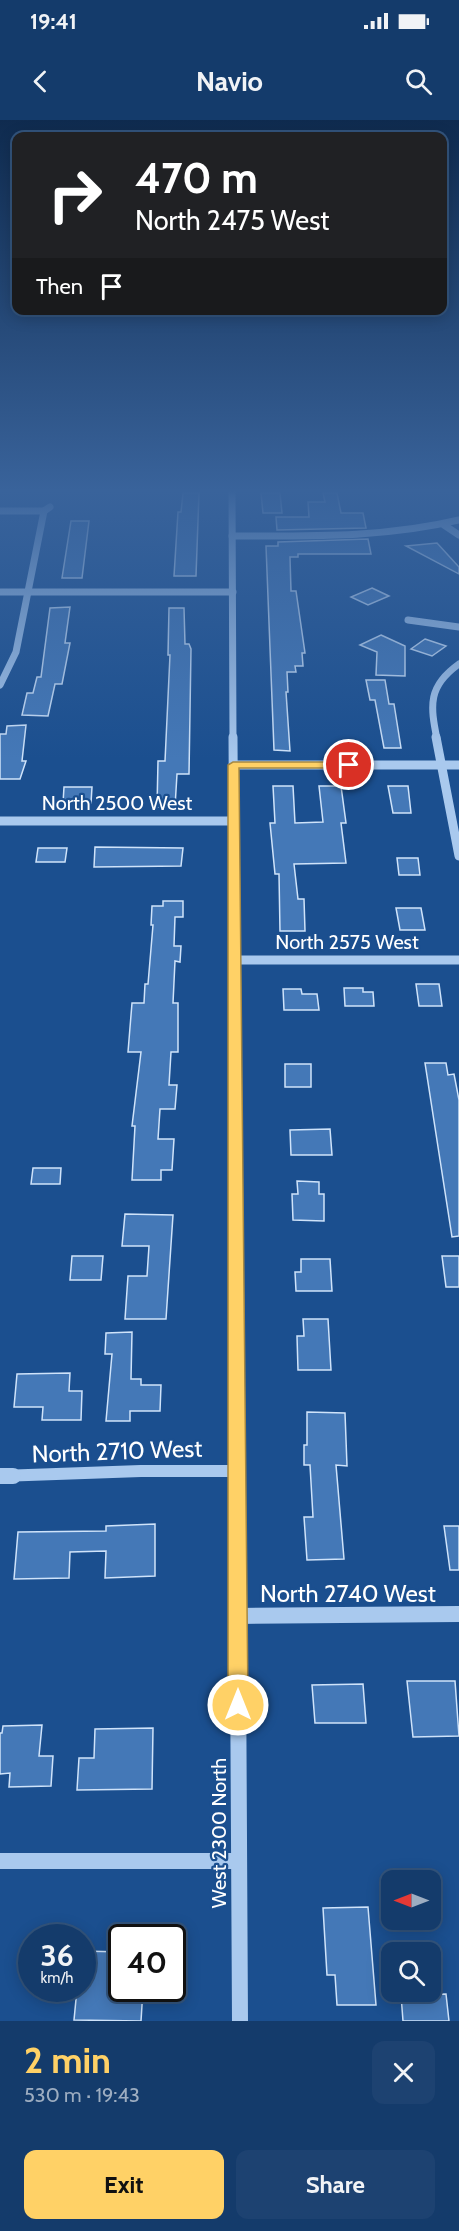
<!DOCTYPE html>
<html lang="en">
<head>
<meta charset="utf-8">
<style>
	:root { --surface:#143b6b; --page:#1d4271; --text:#f1f3f6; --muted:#9dadc1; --line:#33557e; --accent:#ffd166 }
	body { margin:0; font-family:Cabin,sans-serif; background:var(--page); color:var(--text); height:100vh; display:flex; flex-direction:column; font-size:22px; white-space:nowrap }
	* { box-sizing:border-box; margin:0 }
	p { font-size:20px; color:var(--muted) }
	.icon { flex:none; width:33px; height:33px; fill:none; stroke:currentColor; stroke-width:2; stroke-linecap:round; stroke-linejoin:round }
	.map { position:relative; height:1901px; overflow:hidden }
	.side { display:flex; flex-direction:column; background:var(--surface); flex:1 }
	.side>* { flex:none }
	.guide { position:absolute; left:12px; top:12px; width:435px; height:183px; border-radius:12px; box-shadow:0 3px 15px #0003,0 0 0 2px var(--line); background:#202124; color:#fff; overflow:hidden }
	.needle { width:39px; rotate:270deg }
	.controls { position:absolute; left:381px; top:1750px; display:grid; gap:12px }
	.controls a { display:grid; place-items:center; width:60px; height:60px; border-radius:12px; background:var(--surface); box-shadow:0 3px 15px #0003,0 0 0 2px var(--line); font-size:30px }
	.speed { position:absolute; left:18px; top:1804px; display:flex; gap:12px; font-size:30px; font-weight:700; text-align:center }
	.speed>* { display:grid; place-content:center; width:78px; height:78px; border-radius:50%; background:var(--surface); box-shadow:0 3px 15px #0003,0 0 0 2px var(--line); line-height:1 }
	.speed small { font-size:15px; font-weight:400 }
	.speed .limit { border:3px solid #111; border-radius:9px; background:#fff; color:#111 }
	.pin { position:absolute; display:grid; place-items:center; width:51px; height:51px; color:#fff; margin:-26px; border:3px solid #fff; border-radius:50%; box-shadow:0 2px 6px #0007 }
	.me { position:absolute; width:66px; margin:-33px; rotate:0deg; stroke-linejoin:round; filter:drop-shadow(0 0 4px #0008) }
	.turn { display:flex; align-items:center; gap:21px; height:126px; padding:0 24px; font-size:27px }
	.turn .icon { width:78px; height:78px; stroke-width:2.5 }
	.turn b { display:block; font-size:42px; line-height:51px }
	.then { display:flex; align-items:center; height:57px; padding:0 24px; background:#0003; gap:12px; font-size:22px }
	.round { display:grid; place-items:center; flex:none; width:63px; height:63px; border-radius:12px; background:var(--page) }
	.headline { display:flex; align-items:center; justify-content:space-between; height:102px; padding:0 24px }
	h1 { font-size:36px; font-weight:800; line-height:45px; color:var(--accent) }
	.cta { display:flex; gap:12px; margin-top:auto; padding:12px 24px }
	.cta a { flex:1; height:69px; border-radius:12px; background:var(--accent); color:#111; font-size:24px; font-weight:800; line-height:69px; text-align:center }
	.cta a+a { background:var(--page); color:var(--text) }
	.status { display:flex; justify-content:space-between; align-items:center; height:42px; padding:0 30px; background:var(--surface); direction:ltr }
	.status svg { height:16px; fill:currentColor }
	header { display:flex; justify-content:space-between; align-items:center; height:78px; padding:0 24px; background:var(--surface); font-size:27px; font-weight:800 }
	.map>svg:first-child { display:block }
	.building { fill:#4478b7; stroke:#cfe3fa; stroke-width:1.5 }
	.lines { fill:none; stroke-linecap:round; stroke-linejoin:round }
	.minor-far3 { stroke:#a9c9ee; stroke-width:7 }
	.minor-far2 { stroke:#a9c9ee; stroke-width:9 }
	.minor-far1 { stroke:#a9c9ee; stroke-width:12 }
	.minor { stroke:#a9c9ee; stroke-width:16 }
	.route { fill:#ffd166; stroke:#a68842; stroke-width:1.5 }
	.labels { text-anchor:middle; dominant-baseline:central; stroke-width:4.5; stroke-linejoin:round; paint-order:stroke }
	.street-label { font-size:20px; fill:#fff; stroke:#1b4f8f }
	.near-street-label { font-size:24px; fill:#fff; stroke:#1b4f8f }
</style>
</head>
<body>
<div class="status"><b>19:41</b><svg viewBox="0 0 49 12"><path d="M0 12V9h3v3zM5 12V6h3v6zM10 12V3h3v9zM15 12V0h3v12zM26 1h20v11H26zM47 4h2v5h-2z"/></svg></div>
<header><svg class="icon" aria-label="back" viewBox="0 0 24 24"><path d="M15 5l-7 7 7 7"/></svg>Navio<svg class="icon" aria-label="search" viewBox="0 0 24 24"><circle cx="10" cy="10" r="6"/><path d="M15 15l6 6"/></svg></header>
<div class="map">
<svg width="459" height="1901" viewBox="0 0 459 1901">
	<rect width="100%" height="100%" fill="#1b4f8f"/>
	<!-- building -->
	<g class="building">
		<path d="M183,373H199L196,456H174L178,392H181Z"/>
		<path d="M261,373H280L282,393H263Z"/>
		<path d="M323,373H337L341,393H363L366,408L277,410L276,397H309L308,382H325Z"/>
		<path d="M71,401H89L82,458H62Z"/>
		<path d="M368,419L371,434H298V437H290L291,471H296L305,533H302L303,546H295L296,552H287L288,572H286L290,631L274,630L266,426H278V422Z"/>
		<path d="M437,423L459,447V454L406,426Z"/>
		<path d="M372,468L389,476L368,485L351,477Z"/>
		<path d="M70,487L65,523H70L62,564H55L48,596L22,595L27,573H33L37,557H41L50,488Z"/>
		<path d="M169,488H184L185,524H189L191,529L189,654H177L175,687H157L158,641H165L170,535H168Z"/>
		<path d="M381,515L405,526V556L376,555L377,532L360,525Z"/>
		<path d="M425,519L446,526L432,536L411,529Z"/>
		<path d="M366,560H385L389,584H394L401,628H384L375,580H370Z"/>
		<path d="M26,605L22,641H26L20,659H0V614H6L7,606Z"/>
		<path d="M273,666H293L295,703L323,702L319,666H341L346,703H341L346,743L294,744L298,779H304L305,811H280L279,754H275L270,703H275Z"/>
		<path d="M388,666H408L411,693H393Z"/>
		<path d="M64,667H92L91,683H63Z"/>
		<path d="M95,727L183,728L181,746L94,747Z"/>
		<path d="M38,728H67L65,742H36Z"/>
		<path d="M397,738H418L420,755H399Z"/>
		<path d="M163,781H183V797H175L174,826H181L180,842L175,841L173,883H178V932H171L169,965H177L175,989H160L158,1019H174L172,1050H161V1060H132L135,1006H132L141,932H128L132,883H144L145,864H148L153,805H151L152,786H163Z"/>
		<path d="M396,788H421L425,810H400Z"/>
		<path d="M416,864H439L442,886H419Z"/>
		<path d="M344,868H363V872H373L374,886H345Z"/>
		<path d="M283,869H301L302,874H317L319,890H284Z"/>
		<path d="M425,943H446L448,955L454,954L459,980V1116L452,1117Z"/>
		<rect x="285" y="944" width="26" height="23"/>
		<path d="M330,1009L332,1035H291L290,1010Z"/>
		<path d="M33,1048H61L60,1064H31Z"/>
		<path d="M297,1061L319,1062V1074H324V1101L293,1100L292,1074H298Z"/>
		<path d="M125,1094L173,1095L166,1199H125L128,1156H147L149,1126H122Z"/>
		<path d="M72,1136H103L101,1160H70Z"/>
		<path d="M442,1136H459V1167H446Z"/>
		<path d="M301,1139H330L332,1171H296L295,1152H301Z"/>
		<path d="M303,1199H328L331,1250H298L297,1216H304Z"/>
		<path d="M132,1212L131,1259H141V1265H161L160,1291H130V1301H106L112,1234H105L106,1213Z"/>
		<path d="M70,1253L69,1271H82L81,1300H42L43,1287H14L17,1254Z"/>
		<path d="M307,1292L345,1293L347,1346L336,1345L344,1439L307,1440L304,1397H313L310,1345H304V1325H307Z"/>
		<path d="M155,1404V1456L105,1458L106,1431L70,1432L69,1458L14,1459L18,1412L106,1411V1406Z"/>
		<path d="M444,1406H459V1450H450Z"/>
		<path d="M407,1561H455L459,1616L413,1617Z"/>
		<path d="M363,1564L366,1603H315L312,1565Z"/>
		<path d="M42,1605L39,1636H53L51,1666L9,1667L10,1653L0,1654V1613H2L3,1606Z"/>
		<path d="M153,1608L152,1669L77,1670L79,1638H94L95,1609Z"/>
		<path d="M368,1787L376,1885H337L335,1855H327L323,1788Z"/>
		<path d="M82,1831L122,1832V1869H143L141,1901L74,1900L77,1869H82Z"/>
		<path d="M446,1874L449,1901H403L401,1875Z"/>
	</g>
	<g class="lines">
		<!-- minor-far3 -->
		<g class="minor-far3">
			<path d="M232,373L233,619"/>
			<path d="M0,391H44"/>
			<path d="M444,405L459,415"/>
			<path d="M232,416C309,416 384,418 459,400"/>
			<path d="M0,472H233"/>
			<path d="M408,500L459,507"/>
			<path d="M0,565L16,532L44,391L50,387"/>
			<path d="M437,619C430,585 428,566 459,544"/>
		</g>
		<!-- minor-far2 -->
		<g class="minor-far2">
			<path d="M233,617L235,939"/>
			<path d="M436,617L459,736"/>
			<path d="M233,645H459"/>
			<path d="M0,701H234"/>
			<path d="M234,840H459"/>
		</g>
		<!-- minor-far1 -->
		<g class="minor-far1">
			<path d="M235,938L237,1357"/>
			<path d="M0,1356L141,1351H236"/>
		</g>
		<!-- minor -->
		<g class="minor">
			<path d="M0,1356H13"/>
			<path d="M237,1356L240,1901"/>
			<path d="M238,1496L459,1494"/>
			<path d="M0,1741H239"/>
		</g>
	</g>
	<!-- sky -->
	<linearGradient id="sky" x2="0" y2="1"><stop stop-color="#0f2b4f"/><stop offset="0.58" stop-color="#39639b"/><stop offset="1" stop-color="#39639b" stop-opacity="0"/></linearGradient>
	<rect width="459" height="639" fill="url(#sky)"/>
	<!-- route -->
	<path class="route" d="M233,642H349L354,645L349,648H239L248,1585L245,1592L238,1595L231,1592L228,1585V645Z"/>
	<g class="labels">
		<!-- street labels -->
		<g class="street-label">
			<text x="117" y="683">North 2500 West</text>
			<text x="347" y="822">North 2575 West</text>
			<text transform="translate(219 1713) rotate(-90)">West 2300 North</text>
		</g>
		<!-- near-street labels -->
		<g class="near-street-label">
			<text transform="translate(117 1331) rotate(-2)">North 2710 West</text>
			<text x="348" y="1473">North 2740 West</text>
		</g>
	</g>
</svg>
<div class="controls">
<a><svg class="needle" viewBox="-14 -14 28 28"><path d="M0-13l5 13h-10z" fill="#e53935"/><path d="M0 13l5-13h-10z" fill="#9dadc1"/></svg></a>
<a><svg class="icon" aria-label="search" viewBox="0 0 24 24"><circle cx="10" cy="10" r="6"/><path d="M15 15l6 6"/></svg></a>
</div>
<div class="speed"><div>36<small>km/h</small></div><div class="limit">40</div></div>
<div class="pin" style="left:349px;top:645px;background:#d93025"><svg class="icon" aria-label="arrive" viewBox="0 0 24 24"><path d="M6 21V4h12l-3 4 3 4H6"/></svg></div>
<svg class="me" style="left:238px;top:1585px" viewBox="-20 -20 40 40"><circle r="17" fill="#ffd166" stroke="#fff" stroke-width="3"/><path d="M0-11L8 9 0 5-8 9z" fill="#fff"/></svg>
<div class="guide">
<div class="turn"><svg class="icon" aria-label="right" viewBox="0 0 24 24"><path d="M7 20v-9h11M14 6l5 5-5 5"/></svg><div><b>470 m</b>North 2475 West</div></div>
<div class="then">Then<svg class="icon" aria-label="arrive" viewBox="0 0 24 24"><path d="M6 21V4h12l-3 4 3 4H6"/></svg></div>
</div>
</div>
<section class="side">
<div class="headline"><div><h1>2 min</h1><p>530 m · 19:43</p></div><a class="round"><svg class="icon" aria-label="close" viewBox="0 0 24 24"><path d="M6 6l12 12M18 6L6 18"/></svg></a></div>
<div class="cta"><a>Exit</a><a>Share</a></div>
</section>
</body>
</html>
